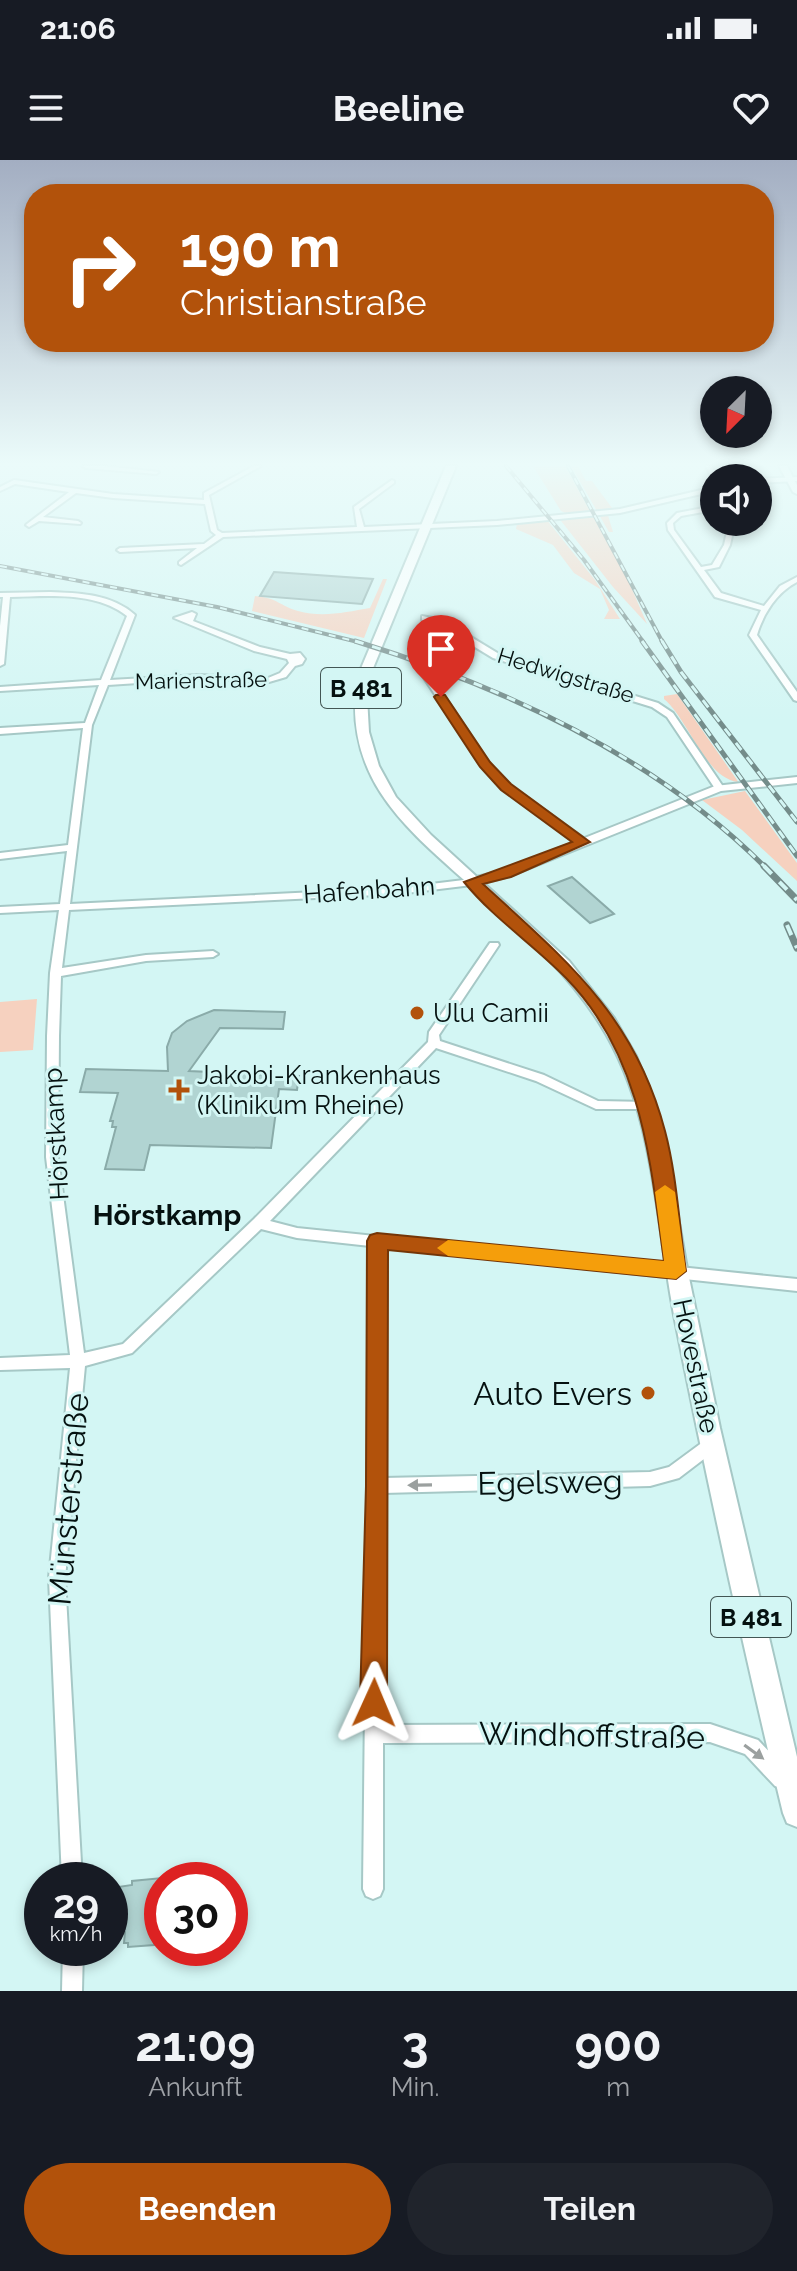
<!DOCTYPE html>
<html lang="de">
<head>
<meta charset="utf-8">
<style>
	:root { --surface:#171b24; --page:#20242c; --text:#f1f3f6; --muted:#9ea1a6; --accent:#b2520b }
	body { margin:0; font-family:Raleway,sans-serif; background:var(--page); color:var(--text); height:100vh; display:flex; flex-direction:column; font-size:30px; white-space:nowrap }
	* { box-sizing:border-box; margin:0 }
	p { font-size:26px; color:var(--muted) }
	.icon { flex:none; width:44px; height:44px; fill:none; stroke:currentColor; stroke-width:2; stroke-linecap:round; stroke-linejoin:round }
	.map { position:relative; height:1831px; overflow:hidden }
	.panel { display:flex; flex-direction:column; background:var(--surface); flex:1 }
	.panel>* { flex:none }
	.top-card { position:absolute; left:24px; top:24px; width:750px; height:168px; border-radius:32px; box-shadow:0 4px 12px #0003; background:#b2520b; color:#fff; overflow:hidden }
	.needle { width:52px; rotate:204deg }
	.controls { position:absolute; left:700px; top:216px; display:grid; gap:16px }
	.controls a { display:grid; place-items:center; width:72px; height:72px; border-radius:50%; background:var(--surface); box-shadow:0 4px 12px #0003; font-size:40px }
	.speed { position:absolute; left:24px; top:1702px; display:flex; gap:16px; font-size:40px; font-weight:700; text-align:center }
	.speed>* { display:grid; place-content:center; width:104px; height:104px; border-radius:50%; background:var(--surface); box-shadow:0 4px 12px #0003; line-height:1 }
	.speed small { font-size:20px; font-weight:400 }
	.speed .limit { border:12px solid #d22; background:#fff; color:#111 }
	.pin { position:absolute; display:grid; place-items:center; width:68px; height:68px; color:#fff; margin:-82px -34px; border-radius:50% 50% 50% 0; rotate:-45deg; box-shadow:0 0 8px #0007 }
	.pin .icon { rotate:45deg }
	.me { position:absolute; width:88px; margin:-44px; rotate:1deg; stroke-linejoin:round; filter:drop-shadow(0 0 6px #0008) }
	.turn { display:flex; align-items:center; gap:28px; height:168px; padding:0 24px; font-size:36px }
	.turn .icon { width:104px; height:104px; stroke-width:2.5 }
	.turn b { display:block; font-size:56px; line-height:68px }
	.eta { display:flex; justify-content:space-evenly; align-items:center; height:136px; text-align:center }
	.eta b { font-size:48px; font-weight:700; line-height:56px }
	.action { display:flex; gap:16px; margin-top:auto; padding:16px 24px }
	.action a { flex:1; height:92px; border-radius:48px; background:var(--accent); color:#fff; font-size:32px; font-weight:700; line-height:92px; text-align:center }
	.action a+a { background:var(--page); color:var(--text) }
	.status { display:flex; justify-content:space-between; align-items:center; height:56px; padding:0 40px; background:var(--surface); direction:ltr }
	.status svg { height:22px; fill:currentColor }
	header { display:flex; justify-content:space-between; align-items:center; height:104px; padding:0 24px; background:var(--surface); font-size:36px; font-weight:700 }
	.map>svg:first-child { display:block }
	.green { fill:#f6d1bf }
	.building { fill:#b1d4d2; stroke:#8aaba9; stroke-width:2 }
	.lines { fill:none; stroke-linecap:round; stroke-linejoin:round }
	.minor-casing { stroke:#a6c8c6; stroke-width:4 }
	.tertiary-casing { stroke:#a6c8c6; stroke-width:4 }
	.primary-casing { stroke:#a6c8c6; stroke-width:4 }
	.minor { fill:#fff; fill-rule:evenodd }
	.tertiary { fill:#fff; fill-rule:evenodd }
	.primary { fill:#fff; fill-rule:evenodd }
	.rail-far2-casing { stroke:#748c8a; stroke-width:4 }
	.rail-far1-casing { stroke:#748c8a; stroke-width:5 }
	.rail-casing { stroke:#748c8a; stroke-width:7 }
	.rail-far2 { stroke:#d3f6f4; stroke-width:2; stroke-dasharray:7; stroke-linecap:butt }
	.rail-far1 { stroke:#d3f6f4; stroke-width:3; stroke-dasharray:9; stroke-linecap:butt }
	.rail { stroke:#d3f6f4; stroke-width:4; stroke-dasharray:11; stroke-linecap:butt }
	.oneway { fill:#9ba09f }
	.route { fill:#b2520b; stroke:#743507; stroke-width:2 }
	.slow { fill:#f59e0b }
	.poi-dot { fill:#b2520b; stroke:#d3f6f4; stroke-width:3 }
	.labels { text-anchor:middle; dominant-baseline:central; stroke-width:6; stroke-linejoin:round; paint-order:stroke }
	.far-street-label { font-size:22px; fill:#051110; stroke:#d3f6f4 }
	.shield { fill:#d3f6f4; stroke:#435654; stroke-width:2 }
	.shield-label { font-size:24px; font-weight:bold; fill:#051110 }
	.street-label { font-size:26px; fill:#051110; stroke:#d3f6f4 }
	.poi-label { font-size:26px; fill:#051110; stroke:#d3f6f4; text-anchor:start }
	.neighbourhood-label { font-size:28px; font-weight:bold; fill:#051110; stroke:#d3f6f4 }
	.near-poi-label { font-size:32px; fill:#051110; stroke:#d3f6f4; text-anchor:end }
	.near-street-label { font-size:32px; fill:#051110; stroke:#d3f6f4 }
</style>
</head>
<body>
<div class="status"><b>21:06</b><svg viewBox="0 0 49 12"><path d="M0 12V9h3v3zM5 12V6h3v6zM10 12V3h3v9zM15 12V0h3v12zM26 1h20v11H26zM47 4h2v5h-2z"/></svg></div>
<header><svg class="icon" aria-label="menu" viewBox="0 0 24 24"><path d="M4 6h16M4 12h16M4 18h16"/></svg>Beeline<svg class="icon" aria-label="heart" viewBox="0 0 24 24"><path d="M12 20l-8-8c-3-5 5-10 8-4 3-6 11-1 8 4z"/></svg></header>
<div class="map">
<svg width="797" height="1831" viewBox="0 0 797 1831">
	<rect width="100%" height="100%" fill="#d3f6f4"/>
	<!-- green -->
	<g class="green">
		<path d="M533,306H565L628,420L647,464L613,427L558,357L571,355L561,351Z"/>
		<path d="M571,306H578L586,321H592L612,348L606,349L613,372H609Z"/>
		<path d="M546,359L595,420L620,459H604L609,450L600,429L574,413L553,385L516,369L517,364Z"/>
		<path d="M383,419H387L364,478L252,451L255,436C278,438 280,446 298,451C323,458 346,452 370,448Z"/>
		<path d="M677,534L737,620L738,622C705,618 689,560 664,539V536Z"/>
		<path d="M745,631L797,703V721L742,670L702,640Z"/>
		<path d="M37,839L33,890L0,892V842Z"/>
	</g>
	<!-- building -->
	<g class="building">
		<path d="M274,412L373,419L362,444L260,436Z"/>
		<path d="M572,717L614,754L590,763L548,726Z"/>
		<path d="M214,850L285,852L283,869L220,868L189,911L299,916L297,930L279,929L271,988L150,985L144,1010L105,1009L116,967H112L113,961H110L118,933L80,932L86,909L168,911L167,887L172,873L187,861Z"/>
		<path d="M162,1718V1779L154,1780V1785L128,1787V1783H124L125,1772L110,1769V1748L118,1740V1727L132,1725V1721Z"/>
	</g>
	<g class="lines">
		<!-- minor casing -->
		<g class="minor-casing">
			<g id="minor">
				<path d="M83,306H105L159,312L156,314L86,308Z"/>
				<path d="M254,306H261L209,335L217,370L222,373L357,367L354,347L392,320L394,321V323L359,349L364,367L497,361L620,349L714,327V331L620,353L497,365L223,377L181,405L179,404V402L197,388L120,392L117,390L120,388L204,384L216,375L211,371L205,344L113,338L76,333L43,357L78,361L81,363L80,364L39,361L29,367L26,365L27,364L69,332L15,324L0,331V327L14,320L113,334L204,340V333Z"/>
				<path d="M706,306H712L717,318L712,319Z"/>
				<path d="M797,317V321L758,323V319Z"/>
				<path d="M714,346V350L681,356L673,363L674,370L701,407L712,405L724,385L729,362H735L730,385L719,407L704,410L721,433L764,446L780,426L797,417V422C777,432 763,454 757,475L797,532V541L794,540L749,475L761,450L715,437L668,370L667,363L677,353Z"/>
				<path d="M50,432C79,433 112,434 135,455L110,520L199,515L268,518L280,513L289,503L287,499L254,491L174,458L192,452L196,454L193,461L260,487L290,494L300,493L305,499L302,504L295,506L286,517L269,522L199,519L108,525L92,565L70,744L398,728L472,719L477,722L472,725L398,734L69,750L62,808L146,795L213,791L218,794L213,797L146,801L61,816L59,876L58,997L84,1193L123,1184L254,1059L428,882L429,872L490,783H498L499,785L439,875L440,881L544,915L598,941L648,942L652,943L654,946L652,949H596L536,921L436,888L270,1061L297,1068L797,1119V1131L384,1087L383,1318L650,1312L669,1307L707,1279L712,1277L717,1279L720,1284L717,1289L679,1318L650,1326L383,1333V1565L710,1564L758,1580L789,1612L791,1619L789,1626L782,1628L775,1626L745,1594L710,1582L383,1583V1729L380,1736L373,1739L366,1736L363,1729L370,1086L297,1078L261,1069L132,1193L85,1206L65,1418L82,1720H62L49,1418L70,1208L0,1210V1198L70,1195L46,997L47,876L50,813L59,750L0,753V747L60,744L67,691L0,699V693L68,685L83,568L0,574V568L85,563L99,525L0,531V527L101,520L127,456C96,431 48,436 10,437L4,504L0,506V466L3,437H0V433Z"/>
				<path d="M422,456L443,460L499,494L658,543L673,553L724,628L719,631L716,630L667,557L652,547L493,498L437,464L422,460Z"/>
				<path d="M423,513H429L488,602L509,625L586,680V684H580L503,629L482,606L422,515Z"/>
				<path d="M63,1788H83L82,1831H62Z"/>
			</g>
		</g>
		<!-- tertiary casing -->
		<g class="tertiary-casing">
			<g id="tertiary">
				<path d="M779,306H787L797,325V334L793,332Z"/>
				<path d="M797,617V623L721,631L510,716L472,726L466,722L468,719L502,711L715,626Z"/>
			</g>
		</g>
		<!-- primary casing -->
		<g class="primary-casing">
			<path id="primary" d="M446,306H456L369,518L367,537L369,572L379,606L396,637L431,675L569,801L614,858L636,896L650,930L668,998L686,1103L720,1268L797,1597V1667L787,1663L783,1653C743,1488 707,1321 674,1155C655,1057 655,951 600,864C569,814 524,774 481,735C411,672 342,623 357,518Z"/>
		</g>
		<!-- minor -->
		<use href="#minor" class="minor"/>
		<!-- tertiary -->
		<use href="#tertiary" class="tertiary"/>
		<!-- primary -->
		<use href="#primary" class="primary"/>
		<!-- rail-far2 casing -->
		<g class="rail-far2-casing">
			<g id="rail-far2">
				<path d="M506,306L584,400L644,483"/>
				<path d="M568,306L663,483"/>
				<path d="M0,406L217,447L362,483"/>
			</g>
		</g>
		<!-- rail-far1 casing -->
		<g class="rail-far1-casing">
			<g id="rail-far1">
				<path d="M355,481C504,527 655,596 766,708"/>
				<path d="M642,481L797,696"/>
				<path d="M662,481L681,512L797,662"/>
			</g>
		</g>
		<!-- rail casing -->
		<g class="rail-casing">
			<g id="rail">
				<path d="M764,706L797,740"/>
				<path d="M787,765L797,788"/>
			</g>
		</g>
		<!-- rail-far2 -->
		<use href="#rail-far2" class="rail-far2"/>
		<!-- rail-far1 -->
		<use href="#rail-far1" class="rail-far1"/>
		<!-- rail -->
		<use href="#rail" class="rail"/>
	</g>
	<!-- one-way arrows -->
	<defs><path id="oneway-solid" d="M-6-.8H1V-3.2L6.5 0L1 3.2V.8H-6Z" transform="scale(2)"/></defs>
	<g class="oneway">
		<use href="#oneway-solid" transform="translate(420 1325) rotate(179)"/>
		<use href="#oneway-solid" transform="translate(754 1592) rotate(36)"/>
	</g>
	<!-- sky -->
	<linearGradient id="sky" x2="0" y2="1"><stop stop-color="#a3aec2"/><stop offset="0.54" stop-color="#ebfbfa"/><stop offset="1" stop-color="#ebfbfa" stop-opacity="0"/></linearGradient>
	<rect width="797" height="562" fill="url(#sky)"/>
	<!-- route -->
	<path class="route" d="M436,535H445L490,602L511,624L590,682L511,717L483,724C566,800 635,856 665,971C677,1016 679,1065 686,1111L676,1119L388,1090L387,1543L383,1552L374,1556L364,1552L360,1543L366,1326L367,1081L370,1075L377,1073L664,1101C650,1000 642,896 566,818C534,785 493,758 464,722L572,682L501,630L480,607L434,537Z"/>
	<!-- slow -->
	<path class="slow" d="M665,1025L675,1032L686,1111L676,1119L448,1096L437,1088L448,1080L664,1101L655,1032Z"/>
	<!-- markers -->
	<g class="poi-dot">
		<circle cx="417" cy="853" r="8"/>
		<path d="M175 918h8v8h8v8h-8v8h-8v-8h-8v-8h8z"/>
		<circle cx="648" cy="1233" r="8"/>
	</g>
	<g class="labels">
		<!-- far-street labels -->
		<g class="far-street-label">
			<text transform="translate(566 515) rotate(17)">Hedwigstraße</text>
			<text transform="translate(201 520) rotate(-1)">Marienstraße</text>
		</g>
		<!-- shield labels -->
		<g class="shield">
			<rect x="321" y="508" width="80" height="40" rx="6"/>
			<rect x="711" y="1437" width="80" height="40" rx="6"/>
		</g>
		<g class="shield-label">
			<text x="361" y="528">B 481</text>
			<text x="751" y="1457">B 481</text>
		</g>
		<!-- street labels -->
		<g class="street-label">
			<text transform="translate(369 730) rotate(-4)">Hafenbahn</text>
			<text transform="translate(56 974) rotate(-93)">Hörstkamp</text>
			<text transform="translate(696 1206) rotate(78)">Hovestraße</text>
		</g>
		<!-- poi labels -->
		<g class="poi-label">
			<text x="433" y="853">Ulu Camii</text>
			<text x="197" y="915">Jakobi-Krankenhaus<tspan x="197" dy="30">(Klinikum Rheine)</tspan></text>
		</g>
		<!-- neighbourhood labels -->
		<g class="neighbourhood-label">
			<text x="167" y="1055">Hörstkamp</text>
		</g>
		<!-- near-poi labels -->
		<g class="near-poi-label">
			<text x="632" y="1233">Auto Evers</text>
		</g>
		<!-- near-street labels -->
		<g class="near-street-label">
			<text transform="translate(550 1322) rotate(-1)">Egelsweg</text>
			<text transform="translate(68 1339) rotate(-85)">Münsterstraße</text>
			<text transform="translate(592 1575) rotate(1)">Windhoffstraße</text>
		</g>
	</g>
</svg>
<div class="controls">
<a><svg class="needle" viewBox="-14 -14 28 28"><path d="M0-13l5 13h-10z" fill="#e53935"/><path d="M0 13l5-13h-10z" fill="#9ea1a6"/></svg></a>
<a><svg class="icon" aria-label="sound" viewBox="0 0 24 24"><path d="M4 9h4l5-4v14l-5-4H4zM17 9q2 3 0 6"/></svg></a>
</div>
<div class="speed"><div>29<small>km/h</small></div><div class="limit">30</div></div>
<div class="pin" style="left:441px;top:537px;background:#d93025"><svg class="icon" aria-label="arrive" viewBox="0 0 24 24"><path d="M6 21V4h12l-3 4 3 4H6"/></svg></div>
<svg class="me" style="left:374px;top:1543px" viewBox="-20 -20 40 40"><path d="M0-17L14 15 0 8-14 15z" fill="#b2520b" stroke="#fff" stroke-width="4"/></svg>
<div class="top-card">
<div class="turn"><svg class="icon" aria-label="right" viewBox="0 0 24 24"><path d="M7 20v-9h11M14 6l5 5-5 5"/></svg><div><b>190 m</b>Christianstraße</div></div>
</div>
</div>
<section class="panel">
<div class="eta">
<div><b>21:09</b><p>Ankunft</p></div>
<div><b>3</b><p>Min.</p></div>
<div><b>900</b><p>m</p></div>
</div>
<div class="action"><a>Beenden</a><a>Teilen</a></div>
</section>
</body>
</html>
